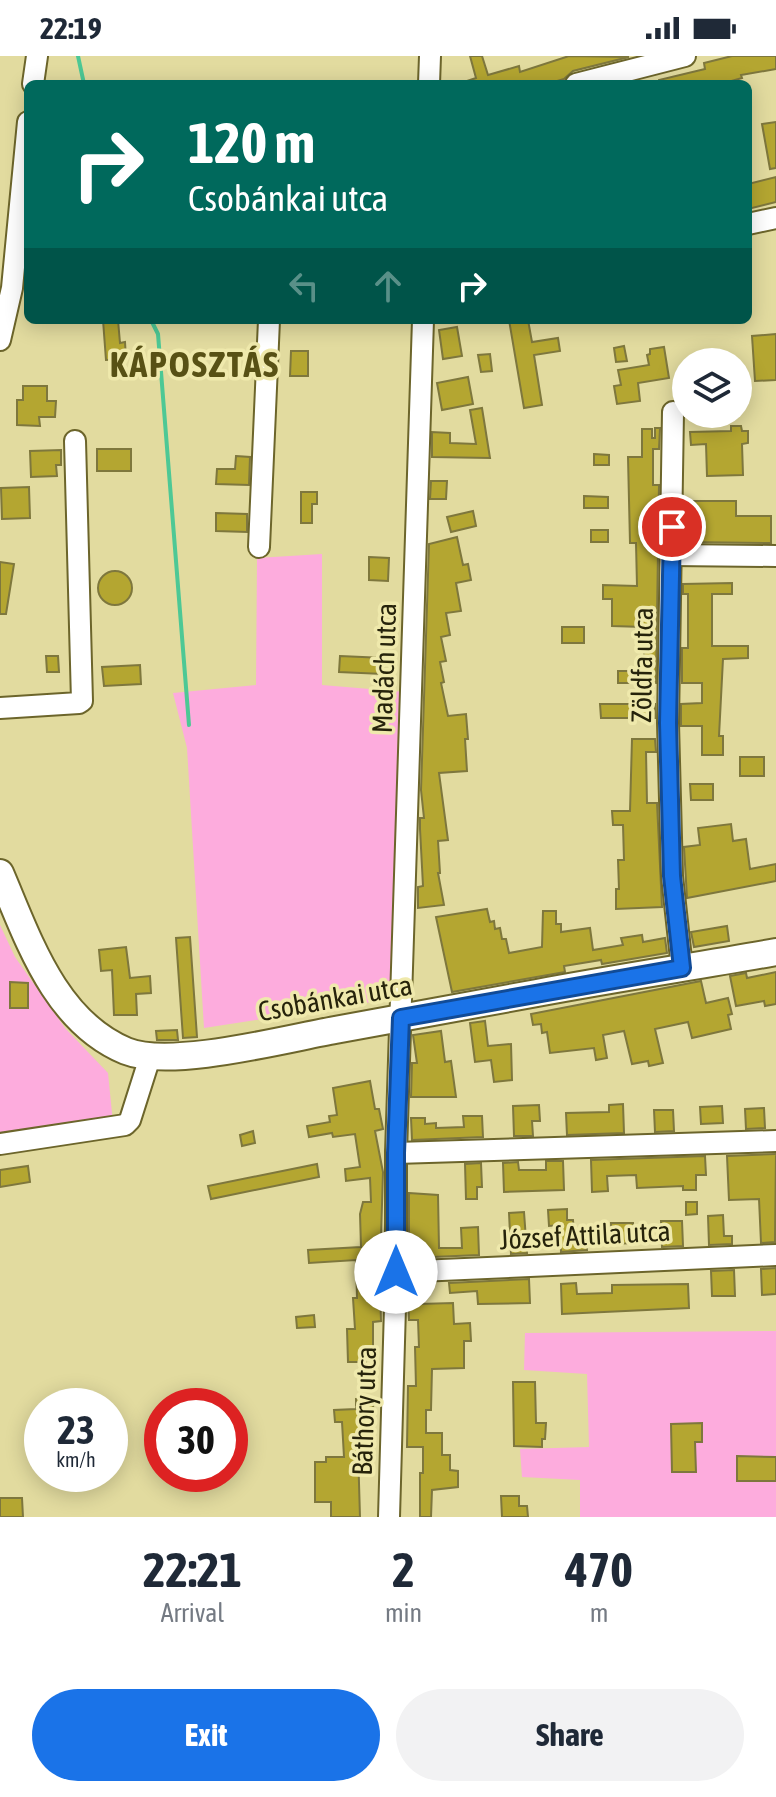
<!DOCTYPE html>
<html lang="en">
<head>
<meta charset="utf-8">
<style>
	:root { --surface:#fff; --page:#f2f2f3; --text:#1f2937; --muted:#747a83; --accent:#1a73e8 }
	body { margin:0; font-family:"Asap Condensed",sans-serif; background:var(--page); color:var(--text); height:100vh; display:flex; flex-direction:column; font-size:30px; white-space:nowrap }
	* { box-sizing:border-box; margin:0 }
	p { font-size:26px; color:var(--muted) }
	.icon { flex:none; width:44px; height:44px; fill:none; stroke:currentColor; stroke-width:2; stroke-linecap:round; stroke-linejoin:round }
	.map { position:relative; height:1461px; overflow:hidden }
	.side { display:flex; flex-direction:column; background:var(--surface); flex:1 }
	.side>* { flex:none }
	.banner { position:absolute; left:24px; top:24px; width:728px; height:244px; border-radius:12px; box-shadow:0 4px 20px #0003; background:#00695c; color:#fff; overflow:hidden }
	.tools { position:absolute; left:672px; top:292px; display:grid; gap:16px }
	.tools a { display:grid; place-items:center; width:80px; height:80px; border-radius:50%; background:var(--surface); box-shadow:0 4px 20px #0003; font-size:40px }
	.speed { position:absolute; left:24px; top:1332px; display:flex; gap:16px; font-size:40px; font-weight:700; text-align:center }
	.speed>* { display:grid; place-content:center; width:104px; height:104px; border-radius:50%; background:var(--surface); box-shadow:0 4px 20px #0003; line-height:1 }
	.speed small { font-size:20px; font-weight:400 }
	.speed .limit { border:12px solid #d22; background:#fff; color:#111 }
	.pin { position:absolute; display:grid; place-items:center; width:68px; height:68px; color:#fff; margin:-34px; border:4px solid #fff; border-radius:50%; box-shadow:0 2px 8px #0007 }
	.me { position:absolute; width:88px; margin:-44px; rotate:0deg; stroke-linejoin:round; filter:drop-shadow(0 0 6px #0008) }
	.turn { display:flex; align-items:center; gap:28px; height:168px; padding:0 32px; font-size:36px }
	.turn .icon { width:104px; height:104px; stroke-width:2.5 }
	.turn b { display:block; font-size:56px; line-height:68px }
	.lanes { display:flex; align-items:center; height:76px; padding:0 32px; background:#0003; justify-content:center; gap:40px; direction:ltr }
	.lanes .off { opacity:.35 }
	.eta { display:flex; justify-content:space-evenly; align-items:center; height:136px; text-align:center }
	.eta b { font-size:48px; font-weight:700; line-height:56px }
	.button { display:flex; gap:16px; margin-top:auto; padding:16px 32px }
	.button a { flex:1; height:92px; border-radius:48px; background:var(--accent); color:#fff; font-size:32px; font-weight:700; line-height:92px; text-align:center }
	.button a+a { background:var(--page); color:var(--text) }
	.status { display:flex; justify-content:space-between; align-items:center; height:56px; padding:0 40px; background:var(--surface); direction:ltr }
	.status svg { height:22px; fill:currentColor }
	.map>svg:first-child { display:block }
	.green { fill:#fdacdd }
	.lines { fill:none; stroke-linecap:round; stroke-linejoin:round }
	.stream { stroke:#4dc895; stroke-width:4 }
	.building { fill:#b4a631; stroke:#7e773d; stroke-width:2 }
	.minor-casing { stroke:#6c652b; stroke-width:24 }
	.major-casing { stroke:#6c652b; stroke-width:30 }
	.minor { stroke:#fff; stroke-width:20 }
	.major { stroke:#fff; stroke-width:26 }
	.route-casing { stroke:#114b97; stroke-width:20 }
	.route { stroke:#1a73e8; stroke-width:14 }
	.labels { text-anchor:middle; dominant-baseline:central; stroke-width:7; stroke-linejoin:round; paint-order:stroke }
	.street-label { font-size:28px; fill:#26230b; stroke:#efe9ac }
	.district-label { font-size:36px; font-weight:bold; letter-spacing:2px; fill:#585115; stroke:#efe9ac }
</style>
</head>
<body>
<div class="status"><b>22:19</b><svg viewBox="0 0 49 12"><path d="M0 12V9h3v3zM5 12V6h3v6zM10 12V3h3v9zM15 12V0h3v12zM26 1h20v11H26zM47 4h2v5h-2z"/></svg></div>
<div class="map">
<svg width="776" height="1461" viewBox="0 0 776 1461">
	<rect width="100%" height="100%" fill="#e2db9f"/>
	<!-- green -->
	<g class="green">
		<path d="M322,498V629L406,636L397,942L204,972L187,692L173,637L256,629L257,502Z"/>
		<path d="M0,869L15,901L65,972L108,1017L113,1067L0,1085Z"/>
		<path d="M776,1275V1461H580V1424L522,1421L520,1393L589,1391L587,1318L524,1314L525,1277Z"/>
	</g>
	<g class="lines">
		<!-- stream -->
		<g class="stream">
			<path d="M78,0L84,28"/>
			<path d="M151,264L158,278L189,669"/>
		</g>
	</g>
	<!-- building -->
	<g class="building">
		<path d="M470,0H482L488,19L519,10L520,16L569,0L629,1L573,15L564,23L547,28H467V25L476,22Z"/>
		<path d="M732,0H776V13L741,19L742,22L721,28H659V24L705,13L704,7Z"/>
		<path d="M776,66V112L770,113L762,68Z"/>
		<path d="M776,121V146L748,153V128Z"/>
		<path d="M103,264H118L120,287L125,286L126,303L106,304Z"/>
		<path d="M509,264H528L532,286L558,282L560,295L534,299L542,349L524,352Z"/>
		<path d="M457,271L462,300L443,303L439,274Z"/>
		<path d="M776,278V324L755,325L752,280Z"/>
		<path d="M624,290L627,305L616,306L614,292Z"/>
		<path d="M664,291L669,322L638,327L640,345L617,348L614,330L621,329L618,314L649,309L647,299L650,298V293Z"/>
		<path d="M291,295H308V320H290Z"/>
		<path d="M490,298L492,315L481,316L478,299Z"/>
		<path d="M468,321L473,348L442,354L437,327Z"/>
		<path d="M23,330H47V345H56L55,361H39L40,370L17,369V344H23Z"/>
		<path d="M482,352L490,402L432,401V376L450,377V387L476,388L470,354Z"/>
		<path d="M731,370H741L742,375H748V387L742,388L743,419L707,420L706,388L691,389L690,376L731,375Z"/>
		<path d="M655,372H660L659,393H653V429H659L656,627H618V615H644V571L612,570V543H603V529L637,530L636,487H630L628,401H642V373H652V382H655Z"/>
		<rect x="97" y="393" width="34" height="22"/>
		<path d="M61,394V409H56L57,420L31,421L30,395Z"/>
		<path d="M594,398L609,399V409H594Z"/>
		<path d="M236,400L250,401L249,429L216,428L217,413H235Z"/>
		<path d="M431,425H447L446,443H430Z"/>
		<path d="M29,431L30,462L2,463L1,432Z"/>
		<path d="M301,436H317V448H312V467H301Z"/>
		<path d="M584,440L608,441V452H584Z"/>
		<path d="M686,445H736V460H771V487L686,486Z"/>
		<path d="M473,455L476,470L451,476L447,461Z"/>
		<path d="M216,457L247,458V476L216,475Z"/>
		<rect x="591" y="474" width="17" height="12"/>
		<path d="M457,481L463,509L468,508L471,524L456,527L461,555L446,557L450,579L441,581L446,605L440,606L444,626L441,627L448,660L466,658L468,683H465L467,715L439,717L448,784L438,785L440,817H438L444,849L418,852V831L423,830L420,773V762H424L421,734L429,488Z"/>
		<path d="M369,501L389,502L388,525L369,524Z"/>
		<path d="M0,506L14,508L6,558H0Z"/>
		<circle cx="115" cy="532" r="17"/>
		<path d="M732,527V538H712V590H748V602L723,603L719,680H723V699H702V670H681V648L702,647V627H682V592H688V538H683V528Z"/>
		<rect x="562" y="571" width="22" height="16"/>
		<path d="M46,600H58L59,616H47Z"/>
		<path d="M340,600L384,602L383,618L339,616Z"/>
		<path d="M140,609L141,628L104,630L102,611Z"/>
		<path d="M600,648H655V662H601Z"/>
		<path d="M632,683H655L656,696H646L647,747H657L662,851L616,853V833H619L618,804H624L623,769H613L612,755H630Z"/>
		<rect x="740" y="701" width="24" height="19"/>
		<path d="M690,728H713V744H691Z"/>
		<path d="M731,768L733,785L746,783L750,813L776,808V825L687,842L684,791L700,789L698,772Z"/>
		<path d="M487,853L490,866L494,865L495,873L500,872L502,883H506L509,897L542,891L543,855H556V868H561V876L590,872L593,894L623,889L621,882L642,879L643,886L665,882L667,897L602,908L601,904L564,910L565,916L452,936L436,861Z"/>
		<path d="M727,870L729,885L694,891L691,876Z"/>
		<path d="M190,881L197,981L183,982L176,882Z"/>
		<path d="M126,891L130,922L150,920L151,937L136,938L137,959H114L112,914L101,915L99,894Z"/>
		<path d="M776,916V948L765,950L764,945L736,950L730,920L746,917L747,922Z"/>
		<path d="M701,925L706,947L728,942L732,958L728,959L731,973L692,982L688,966L655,973L663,1007L649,1010L648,1005L632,1008L624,975L603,979L607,1002L596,1004L594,992L550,997L547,976L542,977L541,968L533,969L531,958Z"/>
		<path d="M10,926L28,927V952H10Z"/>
		<path d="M485,965L488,990L511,988L512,1024L494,1026L491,1004L475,1006L470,967Z"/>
		<path d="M177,974L178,984H157L156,975Z"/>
		<path d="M441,975L445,1006L451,1005L456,1041H411L412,1007H417L413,979Z"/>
		<path d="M370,1025L375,1053H379L383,1073L375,1075L383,1116L381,1181H383V1202H379L381,1265L373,1266V1294H366V1306H348L347,1273H355L353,1242H357L356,1204L309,1207L308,1194L361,1191L360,1158L363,1146H371L370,1122L346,1125L345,1113L360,1111L355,1078L333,1081L332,1077L309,1081L307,1070L330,1066L329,1060L337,1059L333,1032Z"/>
		<path d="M623,1048L624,1077L567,1079L566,1057L609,1056V1049Z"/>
		<path d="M539,1049L540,1065H532L533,1080H514L513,1050Z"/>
		<path d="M722,1050L723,1067L701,1068L700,1051Z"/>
		<path d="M764,1052L765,1072L746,1073L745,1053Z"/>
		<path d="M654,1054H673L674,1075L655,1076Z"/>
		<path d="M463,1060H482L483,1081L412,1084L411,1062H425V1068L436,1067V1072L464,1071Z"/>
		<path d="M253,1075L255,1087L242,1090L240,1079Z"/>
		<path d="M776,1098L775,1186L761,1187L759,1143L729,1144L727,1100Z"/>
		<path d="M705,1100L706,1119H696V1134H683V1130L637,1132L636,1119L607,1120L608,1135L592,1136L591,1104Z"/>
		<path d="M546,1105H563L564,1134L504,1136L503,1107L518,1106L519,1114H546Z"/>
		<path d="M481,1107L482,1131H477V1143H466L465,1108Z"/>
		<path d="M317,1108L319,1121L211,1143L208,1130Z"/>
		<path d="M28,1110L30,1126L0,1131V1114Z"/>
		<path d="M409,1137L438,1139L439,1192H462L461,1172L478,1171L479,1199L409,1202Z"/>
		<path d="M686,1146H697V1158L686,1159Z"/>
		<path d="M567,1153V1164H573L574,1179H586L587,1194L561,1196L560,1169L549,1170L548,1154Z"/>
		<path d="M524,1156L527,1197L511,1198L509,1157Z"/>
		<path d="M723,1159L724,1180H732V1188L709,1189L708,1160Z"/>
		<path d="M661,1165H682L683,1190L662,1191Z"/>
		<path d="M611,1167H633L634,1187L612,1188Z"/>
		<path d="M776,1212V1238L762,1239L761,1213Z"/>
		<path d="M734,1214L735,1240H712L711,1215Z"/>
		<path d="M529,1223L530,1247L478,1248L477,1235L450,1237L449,1227Z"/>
		<path d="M576,1227L577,1238L612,1237V1229L688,1228L689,1252L562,1258L561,1228Z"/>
		<path d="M408,1242H419V1248L453,1247L454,1268L470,1267L471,1285H464V1312L432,1313L431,1354H426V1377H442V1399H450V1414L458,1415V1431L432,1434L431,1461H420V1417H423V1391H407L408,1330H416L415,1291H419L418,1264H409Z"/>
		<path d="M314,1259L315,1271L297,1272L296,1261Z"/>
		<path d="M513,1326H535L536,1367H546L545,1383H542V1391L514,1390Z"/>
		<path d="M373,1342L374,1392L358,1393L360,1461H331V1446H315V1406H326V1401H344L342,1366H335L334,1354L356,1353V1343Z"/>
		<path d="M702,1367V1386H695L696,1416H672L671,1368Z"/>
		<path d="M737,1400L776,1401V1425H737Z"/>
		<path d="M501,1440H519V1450H527L528,1461H502Z"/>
		<path d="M0,1442H22L23,1461H0Z"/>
	</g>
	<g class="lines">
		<!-- minor casing -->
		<g class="minor-casing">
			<g id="minor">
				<path d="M33,28L37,0"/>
				<path d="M429,28L430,0"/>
				<path d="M576,28L685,0"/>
				<path d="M748,168L776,162"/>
				<path d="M0,284L12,232L28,66"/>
				<path d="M673,356L668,667L672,820L682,912"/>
				<path d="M259,491L269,264"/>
				<path d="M672,499L776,500"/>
				<path d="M0,652L79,647L82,645L75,385"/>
				<path d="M0,1088L125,1069L130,1064L150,1001"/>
				<path d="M396,1097L776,1085"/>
				<path d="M396,1216L776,1199"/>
				<path d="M389,1461L396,1216V1097L423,264"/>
			</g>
		</g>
		<!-- major casing -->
		<g class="major-casing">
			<path id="major" d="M0,817C28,882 54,965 126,995C171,1013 285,983 335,974C402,962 470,949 537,937C617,922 697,910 776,896"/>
		</g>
		<!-- minor -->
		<use href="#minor" class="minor"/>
		<!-- major -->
		<use href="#major" class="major"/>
	</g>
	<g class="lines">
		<!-- route casing -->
		<g class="route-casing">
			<path id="route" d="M396,1216V1097L401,962L682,912L672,820L668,667L672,471"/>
		</g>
		<!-- route -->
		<use href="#route" class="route"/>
	</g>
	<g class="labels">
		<!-- street labels -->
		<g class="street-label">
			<text transform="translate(642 609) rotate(-89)">Zöldfa utca</text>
			<text transform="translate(384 612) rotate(-88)">Madách utca</text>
			<text transform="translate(335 942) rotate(-10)">Csobánkai utca</text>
			<text transform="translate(585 1179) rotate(-3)">József Attila utca</text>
			<text transform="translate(364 1355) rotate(-88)">Báthory utca</text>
		</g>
		<!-- district labels -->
		<g class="district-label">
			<text x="195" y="308">KÁPOSZTÁS</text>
		</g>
	</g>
</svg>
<div class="tools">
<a><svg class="icon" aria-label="layers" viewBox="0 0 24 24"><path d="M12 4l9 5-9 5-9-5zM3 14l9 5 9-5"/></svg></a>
</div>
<div class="speed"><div>23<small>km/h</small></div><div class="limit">30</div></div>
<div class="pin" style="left:672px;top:471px;background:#d93025"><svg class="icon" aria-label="arrive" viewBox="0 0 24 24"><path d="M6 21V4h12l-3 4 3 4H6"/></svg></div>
<svg class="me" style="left:396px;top:1216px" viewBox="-20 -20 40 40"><circle r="19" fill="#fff"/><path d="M0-13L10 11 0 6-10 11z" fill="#1a73e8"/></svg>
<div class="banner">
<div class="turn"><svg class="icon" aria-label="right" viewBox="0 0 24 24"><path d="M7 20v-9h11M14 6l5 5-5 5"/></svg><div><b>120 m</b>Csobánkai utca</div></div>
<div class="lanes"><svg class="icon off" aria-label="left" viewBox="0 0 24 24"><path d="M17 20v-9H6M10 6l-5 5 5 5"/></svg><svg class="icon off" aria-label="ahead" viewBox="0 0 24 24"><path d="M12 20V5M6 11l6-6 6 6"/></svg><svg class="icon" aria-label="right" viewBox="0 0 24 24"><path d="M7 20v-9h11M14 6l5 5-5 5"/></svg></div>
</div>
</div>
<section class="side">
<div class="eta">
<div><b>22:21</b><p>Arrival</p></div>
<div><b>2</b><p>min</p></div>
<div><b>470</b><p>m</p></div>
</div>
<div class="button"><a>Exit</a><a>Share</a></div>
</section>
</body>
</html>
